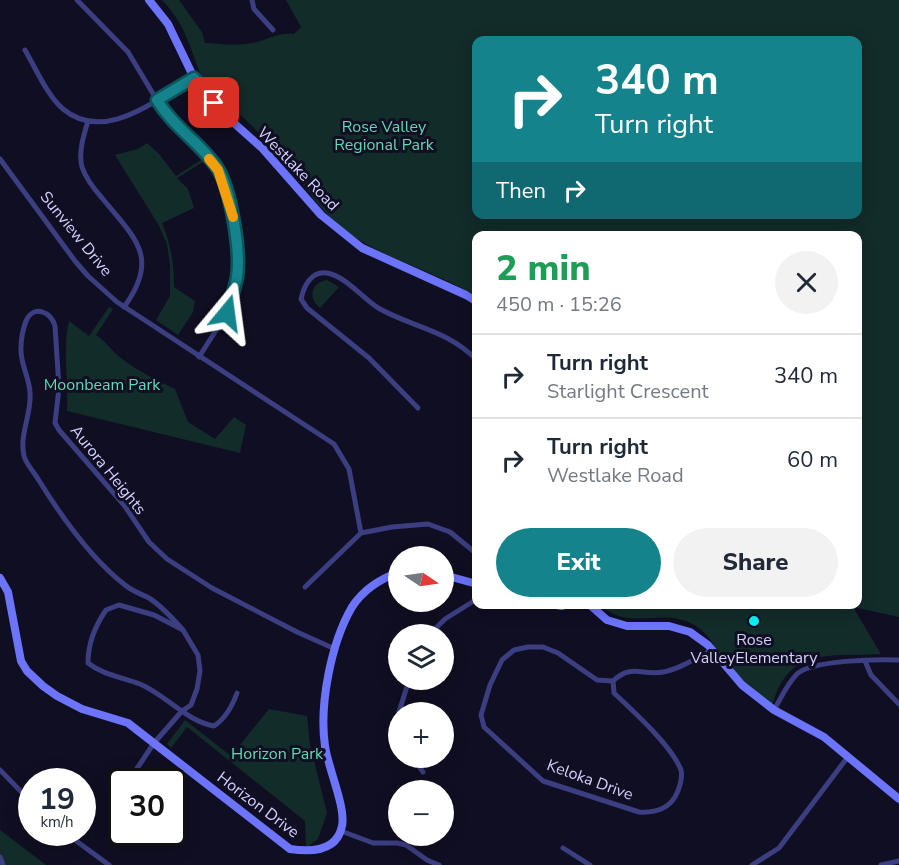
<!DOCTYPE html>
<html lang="en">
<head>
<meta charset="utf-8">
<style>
	:root { --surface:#fff; --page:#f2f2f3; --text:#1f2937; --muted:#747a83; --line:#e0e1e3; --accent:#14838c }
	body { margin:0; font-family:"Nunito Sans",sans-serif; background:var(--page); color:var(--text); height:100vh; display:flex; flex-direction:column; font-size:22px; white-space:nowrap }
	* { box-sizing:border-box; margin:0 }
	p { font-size:20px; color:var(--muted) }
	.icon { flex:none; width:33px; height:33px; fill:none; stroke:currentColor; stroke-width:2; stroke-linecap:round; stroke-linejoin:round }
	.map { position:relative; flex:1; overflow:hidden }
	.side { position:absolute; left:472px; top:231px; width:390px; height:378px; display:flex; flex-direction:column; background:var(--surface); border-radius:12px; box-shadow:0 3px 15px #0003 }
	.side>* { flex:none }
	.top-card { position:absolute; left:472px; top:36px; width:390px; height:183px; border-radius:12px; box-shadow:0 3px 15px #0003; background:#14838c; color:#fff; overflow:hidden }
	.needle { width:39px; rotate:103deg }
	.buttons { position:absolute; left:388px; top:546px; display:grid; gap:12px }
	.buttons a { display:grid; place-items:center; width:66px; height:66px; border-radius:50%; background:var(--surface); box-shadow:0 3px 15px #0003; font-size:30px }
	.speed { position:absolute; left:18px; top:768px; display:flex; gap:12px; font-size:30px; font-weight:700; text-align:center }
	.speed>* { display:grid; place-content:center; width:78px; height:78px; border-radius:50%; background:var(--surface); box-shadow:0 3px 15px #0003; line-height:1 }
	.speed small { font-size:15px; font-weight:400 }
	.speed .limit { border:3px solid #111; border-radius:9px; background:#fff; color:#111 }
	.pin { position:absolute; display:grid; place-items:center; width:51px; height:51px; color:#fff; margin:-26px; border-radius:12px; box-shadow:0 3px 9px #0006 }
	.me { position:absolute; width:66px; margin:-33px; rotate:16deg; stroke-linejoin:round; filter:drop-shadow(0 0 4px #0008) }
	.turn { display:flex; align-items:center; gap:21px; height:126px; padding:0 24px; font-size:27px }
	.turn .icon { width:78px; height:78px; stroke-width:2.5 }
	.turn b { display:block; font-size:42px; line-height:51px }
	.then { display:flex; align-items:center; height:57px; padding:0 24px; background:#0003; gap:12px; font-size:22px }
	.round { display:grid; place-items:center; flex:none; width:63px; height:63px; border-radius:32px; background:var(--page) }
	.headline { display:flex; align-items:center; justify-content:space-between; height:102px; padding:0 24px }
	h1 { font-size:36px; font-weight:800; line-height:45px; color:#1e9e55 }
	.button { display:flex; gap:12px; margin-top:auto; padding:12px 24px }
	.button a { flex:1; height:69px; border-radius:36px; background:var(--accent); color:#fff; font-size:24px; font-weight:800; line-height:69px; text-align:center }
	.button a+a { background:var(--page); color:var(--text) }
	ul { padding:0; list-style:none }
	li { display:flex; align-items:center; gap:18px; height:84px; padding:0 24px; border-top:2px solid var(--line) }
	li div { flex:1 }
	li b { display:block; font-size:22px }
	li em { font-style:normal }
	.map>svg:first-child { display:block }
	.green { fill:#122c29; fill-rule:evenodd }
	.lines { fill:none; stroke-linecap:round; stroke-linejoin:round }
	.street { stroke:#3b3e80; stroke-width:5 }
	.secondary { stroke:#6b74fb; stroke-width:8 }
	.route-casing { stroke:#0d555b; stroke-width:15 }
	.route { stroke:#14838c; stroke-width:10 }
	.slow { stroke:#f59e0b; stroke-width:10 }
	.poi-dot { fill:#07f1f4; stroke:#100e22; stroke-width:2 }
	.labels { text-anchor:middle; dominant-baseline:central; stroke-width:6; stroke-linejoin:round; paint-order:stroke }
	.park-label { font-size:16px; fill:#5fdcb2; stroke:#100e22 }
	.street-label { font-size:16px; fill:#d2d1fe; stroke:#100e22 }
	.poi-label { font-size:16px; fill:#d2d1fe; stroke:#100e22 }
</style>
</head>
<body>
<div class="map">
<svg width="899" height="865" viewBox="0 0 899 865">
	<rect width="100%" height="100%" fill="#100e22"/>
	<!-- green -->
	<g class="green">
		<path d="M162,0H179L202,32L205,43C222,44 237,46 253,43C268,40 277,32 294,34L301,27L286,0H899V617L853,607L881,654C831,657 787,646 772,707C758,694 740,681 728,666C716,652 712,636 696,626C662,605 633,633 599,605L858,604V236H477V297C435,270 383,260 342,228C316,208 302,179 280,155C258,130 231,106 206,85C189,52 190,29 162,0ZM477,40H858V214H477Z"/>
		<path d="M147,143L159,154L176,176L201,160L203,162L177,178L188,189L194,208L162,223C171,245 174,263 174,287L195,301L193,312L178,335L156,320L170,296V265L167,244L158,224L115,155L138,149Z"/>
		<path d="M327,280L339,287L320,308C308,298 310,283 327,280Z"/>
		<path d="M109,307L113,309L96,335C105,341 110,348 117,355C134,369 156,380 175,389L188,422L215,439L234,417L246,425L240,453L67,411C69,381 62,350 69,321L89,336Z"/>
		<path d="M269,709L307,716L310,745L327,813L318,839L306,848L305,821L187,727L171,748L167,744L185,720L231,756Z"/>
		<path d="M0,830L46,865H0Z"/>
	</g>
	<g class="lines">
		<!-- street -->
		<g class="street">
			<path d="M77,0L128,52L164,112L179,129L203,151L218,170L231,207L236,233L238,276L227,313L199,357"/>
			<path d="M252,0L254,9L273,30"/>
			<path d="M25,50C36,69 47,95 63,109C105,144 156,99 194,78"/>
			<path d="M88,121C84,134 78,153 82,167C86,179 94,189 102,198C136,239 160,258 124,307"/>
			<path d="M0,159L75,261L88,276L117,302L334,444L349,469L361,533"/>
			<path d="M418,408L369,358L307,308L301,299C304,286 311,271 327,273C346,276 364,300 380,309C415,328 447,330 477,360"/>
			<path d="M305,587L361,533L392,527L428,524L450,532L477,554"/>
			<path d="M183,630C172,618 162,606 149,598C141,594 132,591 125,585C91,559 61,516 38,479C34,472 26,464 24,456C19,434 32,414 30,392C29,377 20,363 21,348C21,339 23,329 26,321C33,304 52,312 55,326L59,388L55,423L59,430L124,505L149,542L167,559L212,588L297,632L335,649"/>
			<path d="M430,634L445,619L477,599"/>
			<path d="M528,647H543L558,653L597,680L613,681L614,693C633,711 672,746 681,770C683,778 679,790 675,797C667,810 654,813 639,812L543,781L484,727L481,715L490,685L502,660L514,650Z"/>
			<path d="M865,661L871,675L899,704"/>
			<path d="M613,681C632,663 642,676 663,672C680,669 696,658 712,650"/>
			<path d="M774,710C781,698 787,684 797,674C812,660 878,659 899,660"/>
			<path d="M399,712L409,680"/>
			<path d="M399,717V731"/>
			<path d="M413,758L423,772"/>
			<path d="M0,770L32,803"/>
			<path d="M136,782L132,776L154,743L182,711L191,705L197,689L200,671L198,655L183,630L154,615L119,605L106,610C95,626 88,643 88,663C103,675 122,677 140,684C166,695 186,721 214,726C226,718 232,707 237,693"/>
			<path d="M341,831L373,843H397L406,845L427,860L439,865"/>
			<path d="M64,832L109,865"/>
			<path d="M563,848L590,865"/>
			<path d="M0,857L3,865"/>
			<path d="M752,865L779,848L847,758"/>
			<path d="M881,865L899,861"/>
		</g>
		<!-- secondary -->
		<g class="secondary">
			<path d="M149,0L168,24L195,80L203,91L226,116L263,149L321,215L362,248L466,295L477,302"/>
			<path d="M444,575L477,584"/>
			<path d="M0,578L8,592L21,661L27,671L43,686L57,696L82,709L128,723L290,849C310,852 337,852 342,826C346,807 328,768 325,746C319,705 331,643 352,607C363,590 380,579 399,572"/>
			<path d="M551,604L562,606L567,604"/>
			<path d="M589,604L607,620L627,626H669L690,632L708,645L742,685L774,710L824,737L899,799"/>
		</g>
	</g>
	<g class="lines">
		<!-- route casing -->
		<g class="route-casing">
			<path id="route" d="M214,103L194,78L157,100C174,128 201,143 218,169C231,191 241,252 237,277C235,289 230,301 227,313"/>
		</g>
		<!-- route -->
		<use href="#route" class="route"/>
		<!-- slow -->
		<path class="slow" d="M209,159L218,170L233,217"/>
	</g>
	<!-- markers -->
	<circle class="poi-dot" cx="754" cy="621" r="6"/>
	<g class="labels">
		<!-- park labels -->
		<g class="park-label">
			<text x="384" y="127">Rose Valley<tspan x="384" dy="18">Regional Park</tspan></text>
			<text x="102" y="385">Moonbeam Park</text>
			<text x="277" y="754">Horizon Park</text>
		</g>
		<!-- street labels -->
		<g class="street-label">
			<text transform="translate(298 169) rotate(46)">Westlake Road</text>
			<text transform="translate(76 234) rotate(51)">Sunview Drive</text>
			<text transform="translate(108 470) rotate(51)">Aurora Heights</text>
			<text transform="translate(590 780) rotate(20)">Keloka Drive</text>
			<text transform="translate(258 805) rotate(37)">Horizon Drive</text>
		</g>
		<!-- poi labels -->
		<g class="poi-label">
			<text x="754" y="640">Rose<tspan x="754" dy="18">ValleyElementary</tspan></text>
		</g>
	</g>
</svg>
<div class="buttons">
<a><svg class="needle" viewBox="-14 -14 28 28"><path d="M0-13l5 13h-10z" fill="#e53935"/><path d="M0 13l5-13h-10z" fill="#747a83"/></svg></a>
<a><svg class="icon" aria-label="layers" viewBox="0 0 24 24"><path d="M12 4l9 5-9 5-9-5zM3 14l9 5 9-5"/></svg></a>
<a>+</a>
<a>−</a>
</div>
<div class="speed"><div>19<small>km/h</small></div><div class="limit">30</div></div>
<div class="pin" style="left:214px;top:103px;background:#d93025"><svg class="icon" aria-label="arrive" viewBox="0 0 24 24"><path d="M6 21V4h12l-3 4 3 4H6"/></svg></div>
<svg class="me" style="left:227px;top:313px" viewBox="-20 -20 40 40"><path d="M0-17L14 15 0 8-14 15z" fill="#14838c" stroke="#fff" stroke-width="4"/></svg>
<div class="top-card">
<div class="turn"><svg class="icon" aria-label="right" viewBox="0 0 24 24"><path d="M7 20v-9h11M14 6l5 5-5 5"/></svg><div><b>340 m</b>Turn right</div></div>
<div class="then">Then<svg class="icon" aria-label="right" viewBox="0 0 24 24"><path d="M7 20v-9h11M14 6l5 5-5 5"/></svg></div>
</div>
<section class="side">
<div class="headline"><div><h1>2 min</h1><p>450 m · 15:26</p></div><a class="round"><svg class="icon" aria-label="close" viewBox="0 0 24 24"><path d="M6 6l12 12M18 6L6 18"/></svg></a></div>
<ul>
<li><svg class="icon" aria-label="right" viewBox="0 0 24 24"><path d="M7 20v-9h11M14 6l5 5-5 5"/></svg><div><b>Turn right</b><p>Starlight Crescent</p></div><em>340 m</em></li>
<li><svg class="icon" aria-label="right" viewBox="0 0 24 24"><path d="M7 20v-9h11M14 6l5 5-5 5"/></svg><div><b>Turn right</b><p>Westlake Road</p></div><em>60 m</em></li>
</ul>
<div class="button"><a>Exit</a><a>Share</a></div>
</section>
</div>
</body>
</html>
